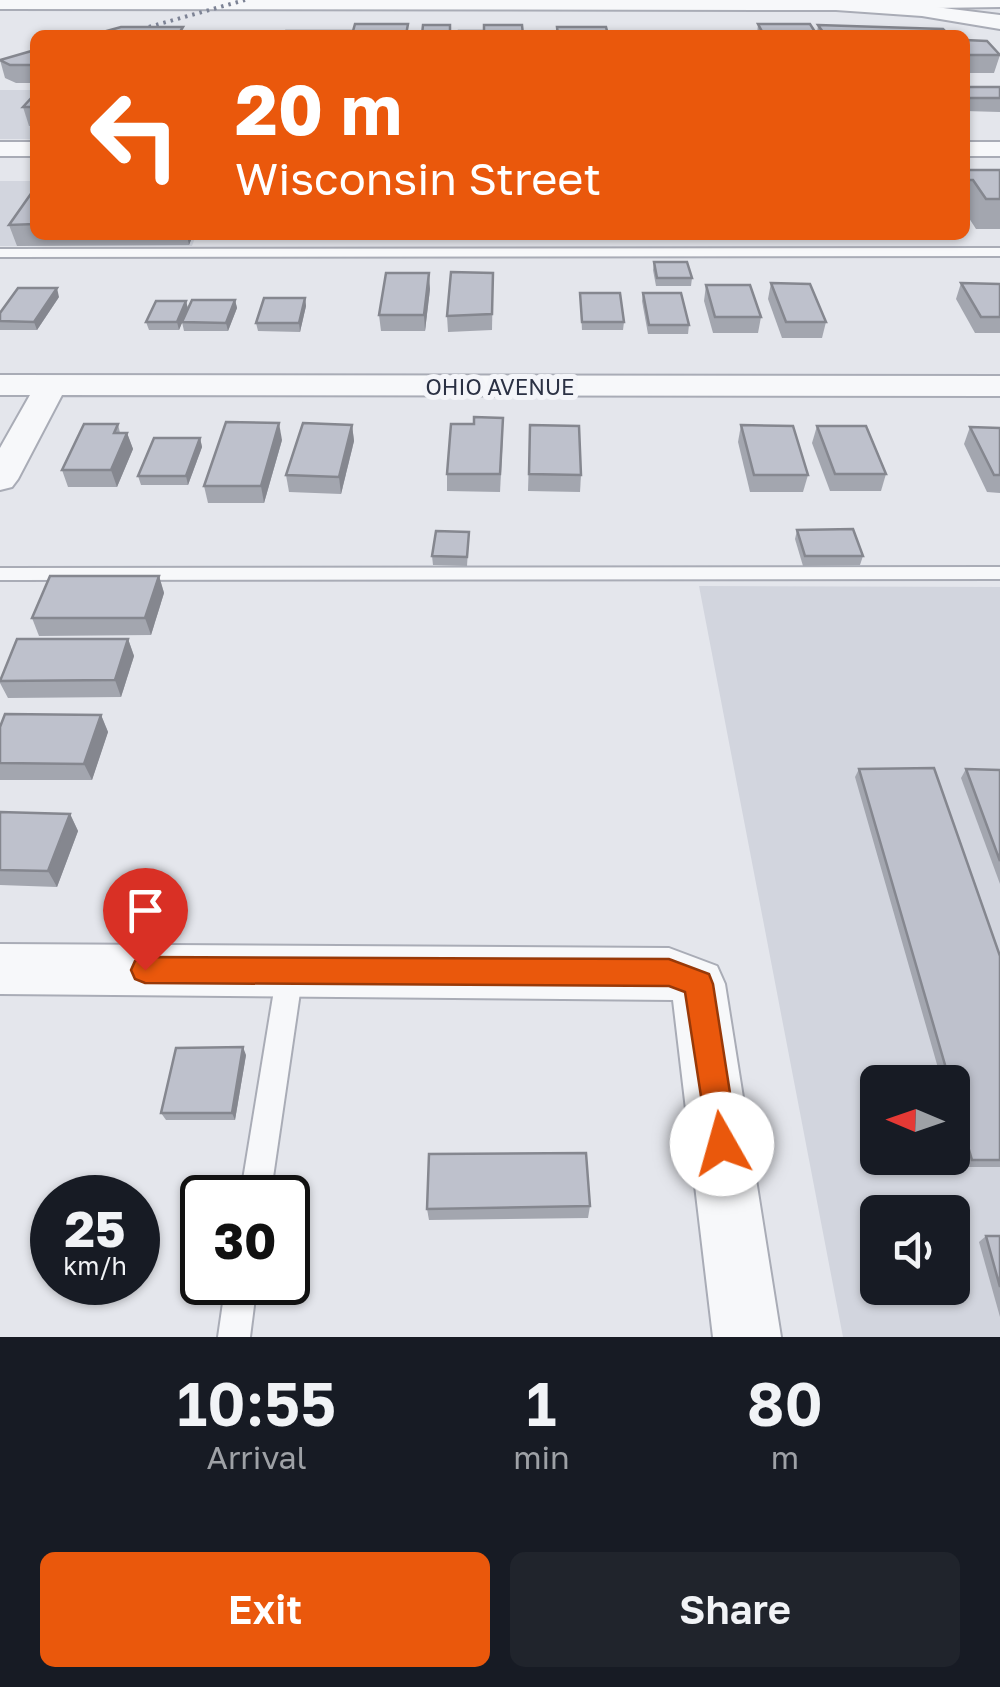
<!DOCTYPE html>
<html lang="en">
<head>
<meta charset="utf-8">
<style>
	:root { --surface:#171b24; --page:#20242c; --text:#f1f3f6; --muted:#9ea1a6; --accent:#ea580c }
	body { margin:0; font-family:"Golos Text",sans-serif; background:var(--page); color:var(--text); height:100vh; display:flex; flex-direction:column; font-size:38px; white-space:nowrap }
	* { box-sizing:border-box; margin:0 }
	p { font-size:32px; color:var(--muted) }
	.icon { flex:none; width:55px; height:55px; fill:none; stroke:currentColor; stroke-width:2; stroke-linecap:round; stroke-linejoin:round }
	.map { position:relative; height:1337px; overflow:hidden }
	.sheet { display:flex; flex-direction:column; background:var(--surface); flex:1 }
	.sheet>* { flex:none }
	.banner { position:absolute; left:30px; top:30px; width:940px; height:210px; border-radius:15px; box-shadow:0 2px 8px #0004; background:#ea580c; color:#fff; overflow:hidden }
	.needle { width:65px; rotate:272deg }
	.tools { position:absolute; left:860px; top:1065px; display:grid; gap:20px }
	.tools a { display:grid; place-items:center; width:110px; height:110px; border-radius:15px; background:var(--surface); box-shadow:0 2px 8px #0004; font-size:50px }
	.speed { position:absolute; left:30px; top:1175px; display:flex; gap:20px; font-size:50px; font-weight:700; text-align:center }
	.speed>* { display:grid; place-content:center; width:130px; height:130px; border-radius:50%; background:var(--surface); box-shadow:0 2px 8px #0004; line-height:1 }
	.speed small { font-size:25px; font-weight:400 }
	.speed .limit { border:5px solid #111; border-radius:15px; background:#fff; color:#111 }
	.pin { position:absolute; display:grid; place-items:center; width:85px; height:85px; color:#fff; margin:-102px -42px; border-radius:50% 50% 50% 0; rotate:-45deg; box-shadow:0 0 10px #0007 }
	.pin .icon { rotate:45deg }
	.me { position:absolute; width:110px; margin:-55px; rotate:353deg; stroke-linejoin:round; filter:drop-shadow(0 0 8px #0008) }
	.turn { display:flex; align-items:center; gap:35px; height:210px; padding:0 40px; font-size:45px }
	.turn .icon { width:130px; height:130px; stroke-width:2.5 }
	.turn b { display:block; font-size:70px; line-height:85px }
	.eta { display:flex; justify-content:space-evenly; align-items:center; height:170px; text-align:center }
	.eta b { font-size:60px; font-weight:600; line-height:70px }
	.primary-button { display:flex; gap:20px; margin-top:auto; padding:20px 40px }
	.primary-button a { flex:1; height:115px; border-radius:15px; background:var(--accent); color:#fff; font-size:40px; font-weight:600; line-height:115px; text-align:center }
	.primary-button a+a { background:var(--page); color:var(--text) }
	.map>svg:first-child { display:block }
	.built { fill:#d2d5de; fill-rule:evenodd }
	.lines { fill:none; stroke-linecap:round; stroke-linejoin:round }
	.service-casing { stroke:#a9acb6; stroke-width:4 }
	.minor-casing { stroke:#a9acb6; stroke-width:4 }
	.tertiary-casing { stroke:#a9acb6; stroke-width:4 }
	.service { fill:#f7f8fa; fill-rule:evenodd }
	.minor { fill:#f7f8fa; fill-rule:evenodd }
	.tertiary { fill:#f7f8fa; fill-rule:evenodd }
	.rail { stroke:#7d8395; stroke-width:4; stroke-dasharray:2.5 5; stroke-linecap:butt }
	.wall { fill:#a3a6af }
	.shaded-wall { fill:#85878f }
	.building { fill:#bec1cc; stroke:#85878f; stroke-width:2.5 }
	.route { fill:#ea580c; stroke:#983908; stroke-width:2.5 }
	.labels { text-anchor:middle; dominant-baseline:central; stroke-width:10; stroke-linejoin:round; paint-order:stroke }
	.far-street-label { font-size:22px; fill:#2b3144; stroke:#f4f5f9 }
</style>
</head>
<body>
<div class="map">
<svg width="1000" height="1337" viewBox="0 0 1000 1337">
	<rect width="100%" height="100%" fill="#e4e6ec"/>
	<!-- built -->
	<g class="built">
		<rect x="0" y="90" width="35" height="49"/>
		<path d="M0,181H35V235H196L192,246H0Z"/>
		<path d="M699,586L1000,587V1337H843ZM878,1082H952V1158H878ZM878,1212H952V1288H878Z"/>
	</g>
	<g class="lines">
		<!-- service casing -->
		<g class="service-casing">
			<g id="service">
				<path d="M1000,248V256L0,257V249Z"/>
				<path d="M1000,567V579L0,580V568Z"/>
				<path d="M290,960L299,964L303,972L270,1198H240L277,972L281,964Z"/>
				<path d="M226,1282H257L250,1337H218Z"/>
			</g>
		</g>
		<!-- minor casing -->
		<g class="minor-casing">
			<g id="minor">
				<path d="M863,0H1000V7L868,9L859,4Z"/>
				<rect x="0" y="142" width="35" height="14"/>
				<rect x="965" y="142" width="35" height="14"/>
				<path d="M0,375L1000,376V396L62,395L18,479L12,487L0,490V448L30,395H0Z"/>
				<path d="M0,944L669,948L717,966L725,984L781,1337H713L673,1000L0,994Z"/>
			</g>
		</g>
		<!-- tertiary casing -->
		<g class="tertiary-casing">
			<path id="tertiary" d="M0,0H879L1000,15V29L922,16L836,10L0,9Z"/>
		</g>
		<!-- service -->
		<use href="#service" class="service"/>
		<!-- minor -->
		<use href="#minor" class="minor"/>
		<!-- tertiary -->
		<use href="#tertiary" class="tertiary"/>
		<!-- rail -->
		<path class="rail" d="M120,35L245,0"/>
	</g>
	<!-- wall -->
	<g class="wall">
		<path d="M758,24L764,35H757Z"/>
		<path d="M818,25L949,35H764L817,34Z"/>
		<path d="M965,40L1000,55L994,73H965Z"/>
		<path d="M35,50V83H16L5,78L0,60Z"/>
		<path d="M965,87H1000V112L965,111Z"/>
		<path d="M35,94V126H29L23,107Z"/>
		<path d="M965,166L968,170H1000V229H976L965,212Z"/>
		<path d="M35,188V235H193L189,245L17,246L9,225Z"/>
		<path d="M654,262L692,278L691,286H656L653,270Z"/>
		<path d="M493,273L492,330L448,332L447,316Z"/>
		<path d="M771,283L826,322L822,338H782L768,299Z"/>
		<path d="M961,283L1000,284V333H975L956,299Z"/>
		<path d="M706,285L761,317L758,333H713L704,301Z"/>
		<path d="M430,289L425,331H381L379,315Z"/>
		<path d="M580,293L624,322L623,330H582Z"/>
		<path d="M643,293L689,325L688,334H648L642,301Z"/>
		<path d="M59,297L37,330H0V313Z"/>
		<path d="M305,298L306,306L300,332L258,331L256,323Z"/>
		<path d="M235,300L237,308L228,331H184L182,322L179,330H149L146,322L186,301L188,309Z"/>
		<path d="M118,424L120,433H127L133,449L117,487H68L62,470Z"/>
		<path d="M352,425L354,441L341,494L289,492L286,475Z"/>
		<path d="M530,425L581,475L580,492L528,491Z"/>
		<path d="M741,425L808,475L803,492H750L738,442Z"/>
		<path d="M817,426L886,474L881,491H830L812,443Z"/>
		<path d="M970,427L1000,428V493L987,492L964,444Z"/>
		<path d="M503,435L500,492L447,491V474Z"/>
		<path d="M200,438L202,447L188,485H141L138,476Z"/>
		<path d="M282,440L264,503H208L204,486Z"/>
		<path d="M797,530L863,556L860,565L803,566L795,539Z"/>
		<path d="M469,532L467,566L433,565L432,556Z"/>
		<path d="M159,576L164,593L151,635L39,636L32,618Z"/>
		<path d="M128,639L134,656L121,697L8,698L0,683V678Z"/>
		<path d="M101,715L108,732L92,780H0V727Z"/>
		<path d="M859,769L1000,956V1167H966L952,1119V1082H942L855,777Z"/>
		<path d="M966,769L1000,770V884L961,778Z"/>
		<path d="M0,812L70,814L78,831L57,887L0,885Z"/>
		<path d="M246,1055L235,1120H166L161,1113Z"/>
		<path d="M590,1206L588,1218L429,1220L427,1209Z"/>
		<path d="M986,1236H1000V1317L979,1242Z"/>
	</g>
	<!-- shaded-wall -->
	<g class="shaded-wall">
		<path d="M187,235H193L189,245Z"/>
		<path d="M429,273L430,289L425,331L424,315Z"/>
		<path d="M57,288L59,297L37,330L34,322Z"/>
		<path d="M305,298L306,306L300,332L299,323Z"/>
		<path d="M235,300L237,308L228,331L226,323Z"/>
		<path d="M186,301L188,309L179,330L177,322Z"/>
		<path d="M279,423L282,440L264,503L261,486Z"/>
		<path d="M352,425L354,441L341,494L339,477Z"/>
		<path d="M127,433L133,449L117,487L111,470Z"/>
		<path d="M200,438L202,447L188,485L186,476Z"/>
		<path d="M159,576L164,593L151,635L145,618Z"/>
		<path d="M128,639L134,656L121,697L115,680Z"/>
		<path d="M101,715L108,732L92,780L84,764Z"/>
		<path d="M70,814L78,831L57,887L48,871Z"/>
		<path d="M243,1047L246,1055L235,1120L232,1113Z"/>
	</g>
	<!-- building -->
	<g class="building">
		<path d="M355,24H408L406,35H284L286,31H353Z"/>
		<path d="M758,24H810L817,35H764Z"/>
		<path d="M423,25H450V35H410H422Z"/>
		<path d="M484,25H522L523,35H459V31H484Z"/>
		<path d="M818,25L943,29L949,35H825Z"/>
		<path d="M121,27H183L178,35H92Z"/>
		<path d="M557,27H606L608,35H558Z"/>
		<path d="M965,40L987,41L1000,55H965Z"/>
		<path d="M35,50V65H10L0,60Z"/>
		<rect x="965" y="87" width="35" height="11"/>
		<path d="M35,94V107H23Z"/>
		<path d="M965,166L968,170H1000V199H986L973,180H965Z"/>
		<path d="M35,188V224L9,225Z"/>
		<path d="M654,262H687L692,278H657Z"/>
		<path d="M451,272L493,273L492,314L447,316Z"/>
		<path d="M386,273H429L424,315H379Z"/>
		<path d="M771,283L810,284L826,322H786Z"/>
		<path d="M961,283L1000,284V317H981Z"/>
		<path d="M706,285H750L761,317H715Z"/>
		<path d="M18,288H57L34,322L0,321V313Z"/>
		<path d="M580,293H620L624,322H582Z"/>
		<path d="M643,293H681L689,325H649Z"/>
		<path d="M264,298H305L299,323H256Z"/>
		<path d="M192,300H235L226,323L182,322Z"/>
		<path d="M156,301H186L177,322H146Z"/>
		<path d="M474,417L503,418L500,474H447L451,424H474Z"/>
		<path d="M226,422L279,423L261,486H204Z"/>
		<path d="M303,423L352,425L339,477L286,475Z"/>
		<path d="M84,424H118L114,433H127L111,470H62Z"/>
		<path d="M530,425L579,426L581,475L529,474Z"/>
		<path d="M741,425L793,426L808,475H754Z"/>
		<path d="M817,426H866L886,474H835Z"/>
		<path d="M970,427L1000,428V475H994Z"/>
		<path d="M154,438H200L186,476H138Z"/>
		<path d="M853,529L863,556H805L797,530Z"/>
		<path d="M436,531L469,532L467,557L432,556Z"/>
		<path d="M50,576H159L145,618H32Z"/>
		<path d="M17,639H128L115,680L0,681Z"/>
		<path d="M5,714L101,715L84,764L0,763V727Z"/>
		<path d="M934,768L1000,956V1160H972L952,1092V1082H950L859,769Z"/>
		<path d="M966,769L1000,770V861Z"/>
		<path d="M0,812L70,814L48,871L0,870Z"/>
		<path d="M243,1047L232,1113H161L176,1048Z"/>
		<path d="M586,1153L590,1206L427,1209L429,1154Z"/>
		<path d="M986,1236H1000V1287Z"/>
	</g>
	<!-- route -->
	<path class="route" d="M145,957L669,959L709,974L713,984L738,1144L733,1155L722,1160L710,1155L685,992L669,986L145,983L135,979L131,970L135,961Z"/>
	<g class="labels">
		<!-- far-street labels -->
		<g class="far-street-label">
			<text x="500" y="386">OHIO AVENUE</text>
		</g>
	</g>
</svg>
<div class="tools">
<a><svg class="needle" viewBox="-14 -14 28 28"><path d="M0-13l5 13h-10z" fill="#e53935"/><path d="M0 13l5-13h-10z" fill="#9ea1a6"/></svg></a>
<a><svg class="icon" aria-label="sound" viewBox="0 0 24 24"><path d="M4 9h4l5-4v14l-5-4H4zM17 9q2 3 0 6"/></svg></a>
</div>
<div class="speed"><div>25<small>km/h</small></div><div class="limit">30</div></div>
<div class="pin" style="left:145px;top:970px;background:#d93025"><svg class="icon" aria-label="arrive" viewBox="0 0 24 24"><path d="M6 21V4h12l-3 4 3 4H6"/></svg></div>
<svg class="me" style="left:722px;top:1144px" viewBox="-20 -20 40 40"><circle r="19" fill="#fff"/><path d="M0-13L10 11 0 6-10 11z" fill="#ea580c"/></svg>
<div class="banner">
<div class="turn"><svg class="icon" aria-label="left" viewBox="0 0 24 24"><path d="M17 20v-9H6M10 6l-5 5 5 5"/></svg><div><b>20 m</b>Wisconsin Street</div></div>
</div>
</div>
<section class="sheet">
<div class="eta">
<div><b>10:55</b><p>Arrival</p></div>
<div><b>1</b><p>min</p></div>
<div><b>80</b><p>m</p></div>
</div>
<div class="primary-button"><a>Exit</a><a>Share</a></div>
</section>
</body>
</html>
